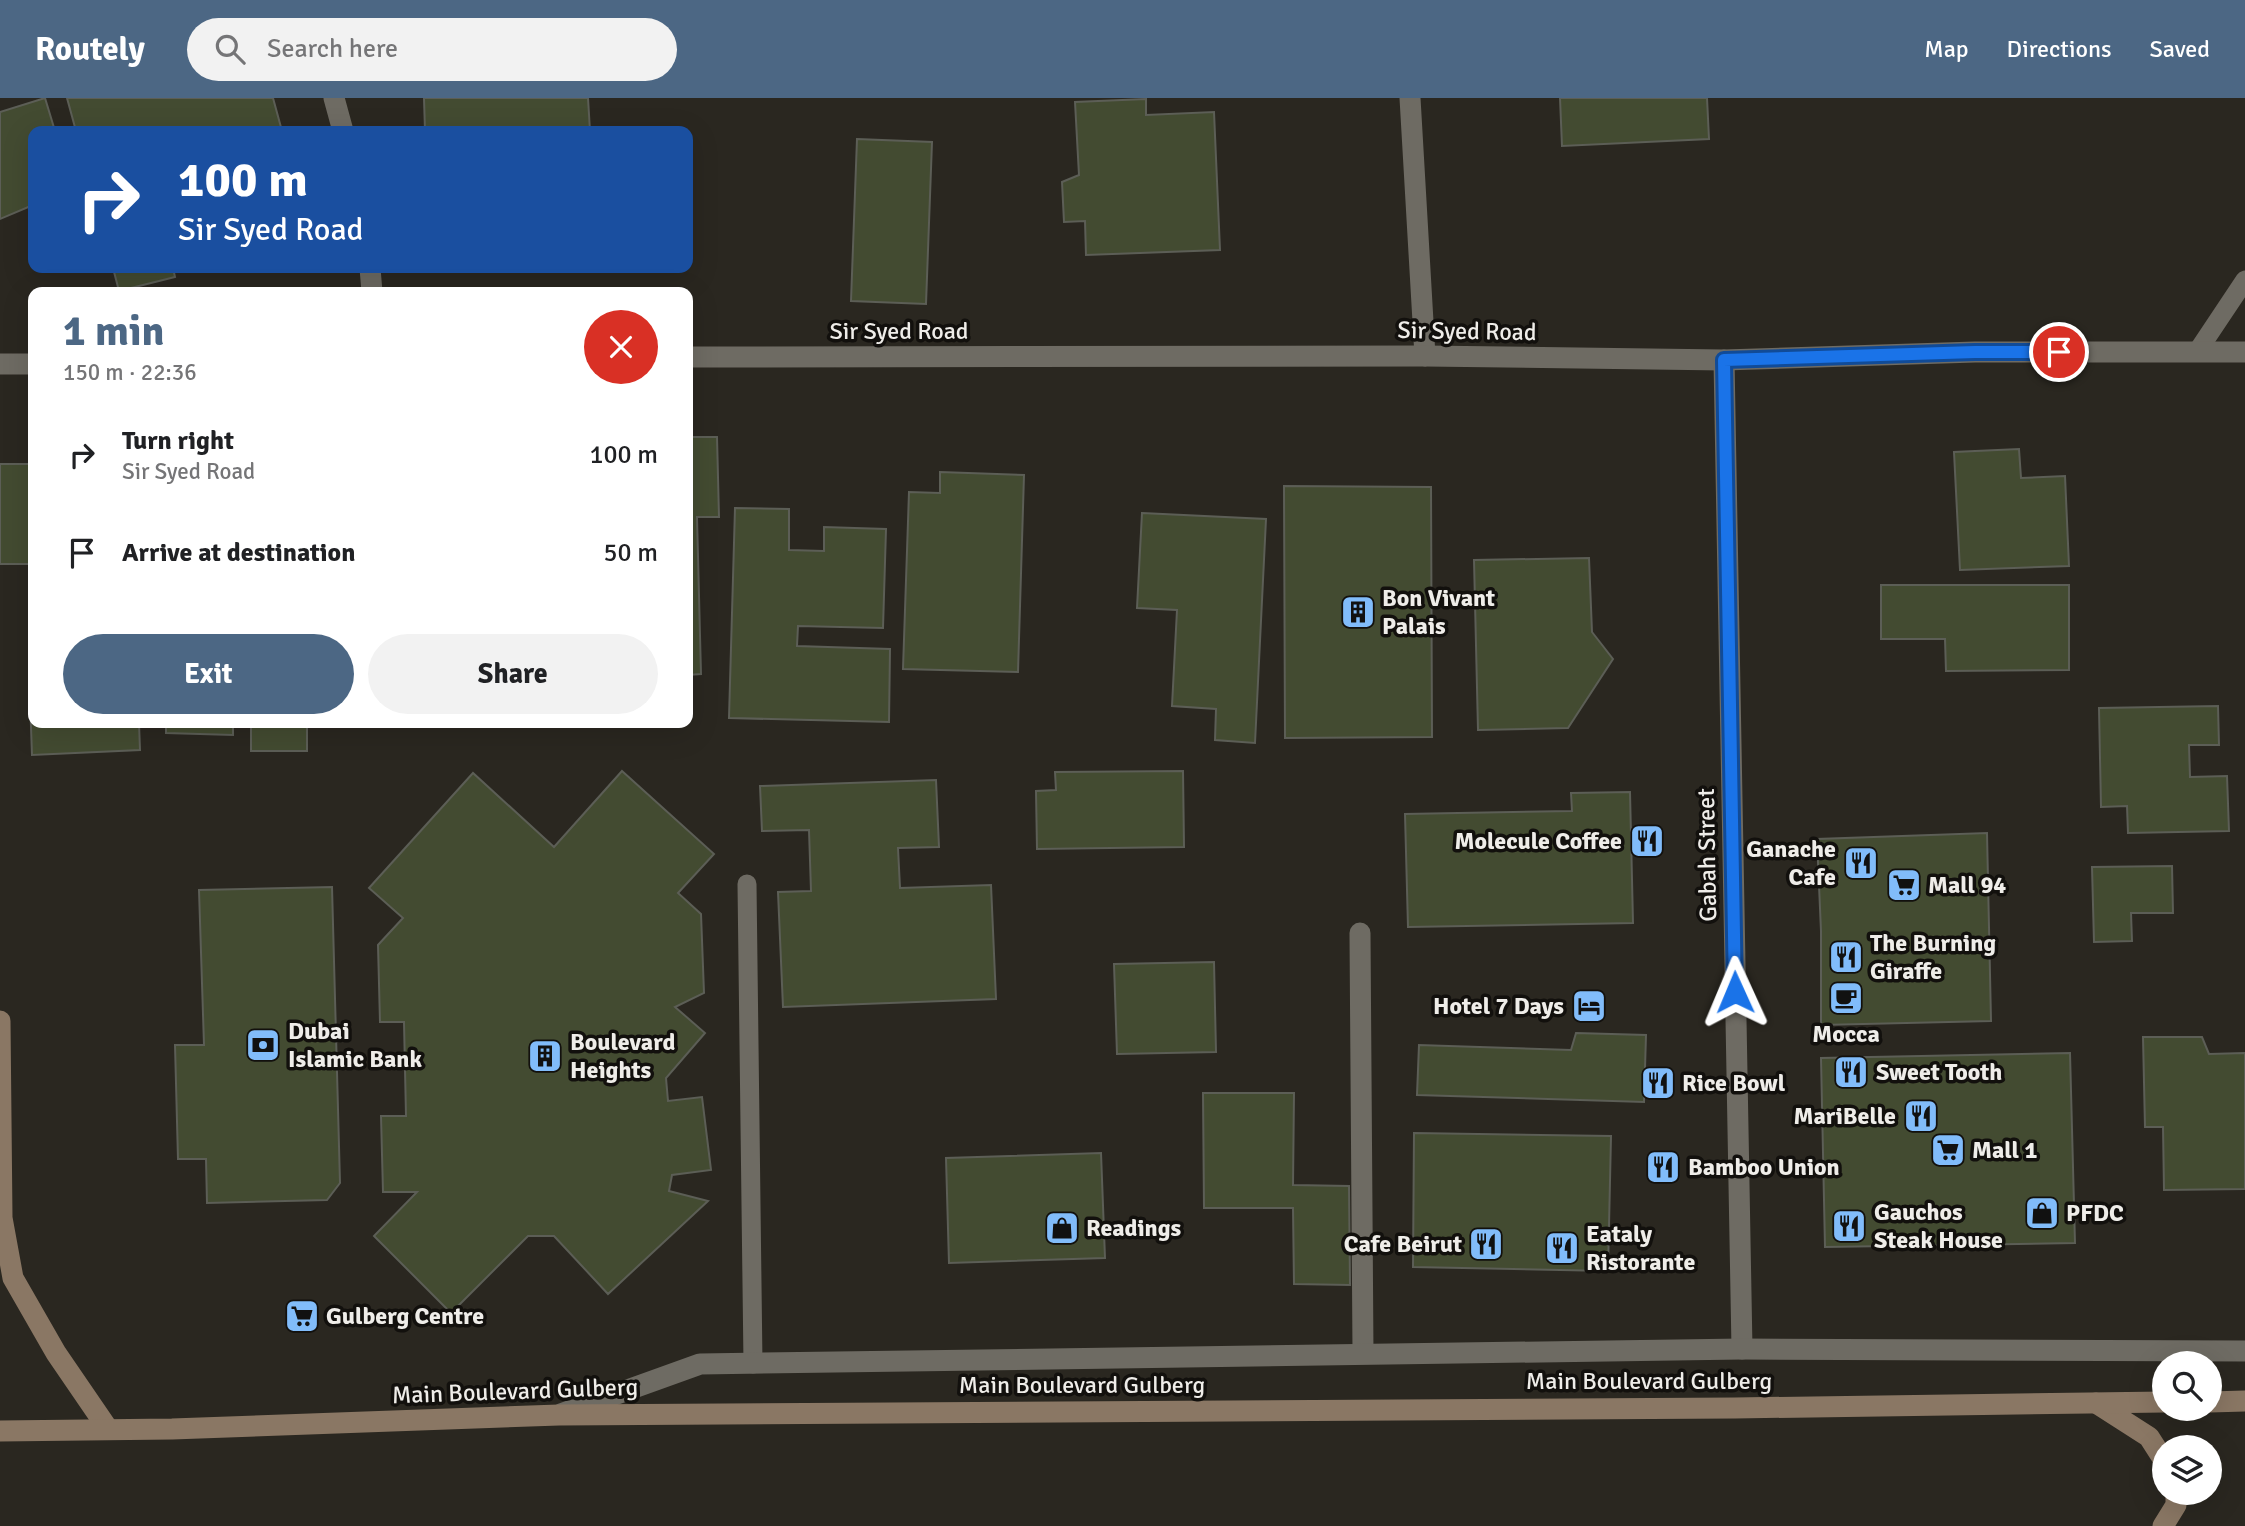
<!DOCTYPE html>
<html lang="en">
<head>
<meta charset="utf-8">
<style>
	:root { --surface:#fff; --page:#f2f2f2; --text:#202124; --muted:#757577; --accent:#4c6784 }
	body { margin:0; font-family:Signika,sans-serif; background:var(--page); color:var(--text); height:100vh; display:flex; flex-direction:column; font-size:26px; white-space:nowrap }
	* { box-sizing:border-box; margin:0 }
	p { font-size:23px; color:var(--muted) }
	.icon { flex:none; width:38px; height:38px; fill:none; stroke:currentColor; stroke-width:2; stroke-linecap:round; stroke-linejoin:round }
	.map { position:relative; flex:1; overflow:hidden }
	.side { position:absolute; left:28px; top:189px; width:665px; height:441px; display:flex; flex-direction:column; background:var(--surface); border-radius:14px; box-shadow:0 7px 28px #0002 }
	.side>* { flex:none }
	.banner { position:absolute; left:28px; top:28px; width:665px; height:147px; border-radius:14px; box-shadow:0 7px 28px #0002; background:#1a4fa0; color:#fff; overflow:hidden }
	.controls { position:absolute; left:2152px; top:1253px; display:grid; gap:14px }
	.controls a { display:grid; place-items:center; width:70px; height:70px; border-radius:50%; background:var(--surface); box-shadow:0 7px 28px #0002; font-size:35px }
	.pin { position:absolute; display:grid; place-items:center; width:60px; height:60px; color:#fff; margin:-30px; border:4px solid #fff; border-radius:50%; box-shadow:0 2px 7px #0007 }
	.me { position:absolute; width:77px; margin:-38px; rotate:359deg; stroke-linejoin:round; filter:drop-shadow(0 0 5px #0008) }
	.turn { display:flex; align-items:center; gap:24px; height:147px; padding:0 35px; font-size:32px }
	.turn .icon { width:91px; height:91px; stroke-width:2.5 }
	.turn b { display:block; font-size:49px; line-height:60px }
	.round { display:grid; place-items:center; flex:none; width:74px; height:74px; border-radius:37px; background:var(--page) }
	.headline { display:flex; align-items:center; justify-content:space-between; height:119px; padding:0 35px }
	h1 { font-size:42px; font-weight:700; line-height:52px; color:var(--accent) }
	.button { display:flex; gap:14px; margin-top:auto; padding:14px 35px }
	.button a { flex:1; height:80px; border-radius:42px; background:var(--accent); color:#fff; font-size:28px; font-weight:700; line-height:80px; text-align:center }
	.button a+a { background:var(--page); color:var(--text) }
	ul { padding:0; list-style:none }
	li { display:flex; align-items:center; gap:21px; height:98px; padding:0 35px }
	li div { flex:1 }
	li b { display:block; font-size:26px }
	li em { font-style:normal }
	header { display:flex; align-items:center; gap:42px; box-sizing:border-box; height:98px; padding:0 35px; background:var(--accent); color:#fff }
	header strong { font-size:33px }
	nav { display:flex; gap:38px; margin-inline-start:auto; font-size:24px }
	.search { width:490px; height:63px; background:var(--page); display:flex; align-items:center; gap:18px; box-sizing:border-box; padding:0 24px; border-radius:38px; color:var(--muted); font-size:26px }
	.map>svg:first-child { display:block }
	.building { fill:#434b31; stroke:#5c5e56; stroke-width:2 }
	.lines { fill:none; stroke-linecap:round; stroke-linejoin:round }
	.lane { stroke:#6e6b63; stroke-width:19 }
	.street { stroke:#6e6b63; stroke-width:21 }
	.secondary { stroke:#8a7764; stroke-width:21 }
	.route-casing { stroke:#114b97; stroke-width:18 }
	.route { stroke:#1a73e8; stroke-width:12 }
	.labels { text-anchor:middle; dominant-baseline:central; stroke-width:7; stroke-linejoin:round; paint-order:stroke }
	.street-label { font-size:24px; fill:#efede9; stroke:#12100d }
	.poi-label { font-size:24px; font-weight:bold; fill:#efede9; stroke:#12100d; text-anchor:start }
</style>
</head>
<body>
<header>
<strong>Routely</strong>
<div class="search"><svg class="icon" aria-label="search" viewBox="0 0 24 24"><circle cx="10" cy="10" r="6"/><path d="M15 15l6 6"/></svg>Search here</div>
<nav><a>Map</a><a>Directions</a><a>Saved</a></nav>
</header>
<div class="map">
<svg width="2245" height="1428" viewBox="0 0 2245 1428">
	<rect width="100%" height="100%" fill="#2a2720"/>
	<!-- building -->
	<g class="building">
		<path d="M45,0L55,33H33V107L0,121V14Z"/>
		<path d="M67,0H273L282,33H76Z"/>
		<path d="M424,0H588L590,33H425Z"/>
		<path d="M1560,0H1707L1709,41L1562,48Z"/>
		<path d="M1146,1V17L1214,14L1220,152L1086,157L1085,123L1064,124L1062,84L1079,77L1075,4Z"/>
		<path d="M857,41L932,44L926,206L851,203Z"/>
		<path d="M113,170H173L175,179L119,193Z"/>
		<path d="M688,339H717L719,419H697L701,576L688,577Z"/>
		<path d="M2019,351L2021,380L2065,378L2069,468L1960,472L1954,354Z"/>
		<rect x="0" y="366" width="33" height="100"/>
		<path d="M940,374L1024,377L1018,574L903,571L909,394L940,395Z"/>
		<path d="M1284,388L1431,389L1432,639L1285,640Z"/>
		<path d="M735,410L789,411V452L824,453V429L886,431L883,530L798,528L797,548L890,551L889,624L729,620Z"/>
		<path d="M1142,415L1266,421L1255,645L1215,642L1216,611L1172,608L1177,512L1137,510Z"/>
		<path d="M1589,460L1592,534L1613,561L1568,630L1478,632L1474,462Z"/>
		<path d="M1881,487H2069V572L1946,573L1945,541H1881Z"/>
		<path d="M33,572V625H139L140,652L32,657L29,573Z"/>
		<path d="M2218,608L2219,647H2189L2190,679L2227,678L2229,733L2128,735L2127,708L2101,709L2099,610Z"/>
		<path d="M166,625H233V637L166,635Z"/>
		<rect x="251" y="625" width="56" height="28"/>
		<path d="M622,673L714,756L678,795L701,816L704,895L675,909L705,935L666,980L668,1003L702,999L711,1072L672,1077L669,1093L708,1103L608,1196L554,1138H528L451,1215L374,1138L417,1094H383L381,1018H406L404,924H380L378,847L403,820L369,790L473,675L554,749Z"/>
		<path d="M1183,673L1184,749L1037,751L1036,693L1056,692L1055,674Z"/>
		<path d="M936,682L939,749L898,750L900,790L991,787L996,901L783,909L778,794L811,793L809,732L762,733L760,688Z"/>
		<path d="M1630,694L1633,825L1408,829L1405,716L1572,713L1571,695Z"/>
		<path d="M1987,735L1991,923L1821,927V833L1817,741Z"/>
		<path d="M2172,768L2173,815H2131L2132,843L2094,844L2092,769Z"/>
		<path d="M332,789L340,1085L327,1102L207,1105L206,1061H178L175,947H204L199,792Z"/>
		<path d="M1214,864L1216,954L1117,956L1114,866Z"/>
		<path d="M1576,935L1646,937L1644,1004L1417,997L1419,947L1571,952Z"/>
		<path d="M2143,939H2202L2209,956L2245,955V1091L2164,1092L2163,1029H2145Z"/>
		<path d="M2070,955L2075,1145L1825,1149L1821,960Z"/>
		<path d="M1203,995H1294L1293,1087L1349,1088L1350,1187L1294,1186L1293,1110H1204Z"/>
		<path d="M1414,1035L1611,1038L1608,1173L1413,1169Z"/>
		<path d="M1101,1055L1105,1160L949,1165L946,1060Z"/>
	</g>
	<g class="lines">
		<!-- lane -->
		<g class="lane">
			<path d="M2197,254L2245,182"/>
			<path d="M747,786L753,1266"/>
		</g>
		<!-- street -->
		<g class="street">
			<path d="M334,0L343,33"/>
			<path d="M1410,0L1425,258"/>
			<path d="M370,170L372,194"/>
			<path d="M688,259L1425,258L1724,262L1975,254H2245"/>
			<path d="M1724,262L1742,1251"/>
			<path d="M0,266H33"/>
			<path d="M1360,835L1363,1255"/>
			<path d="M561,1316L700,1266L1742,1251L2245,1253"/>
		</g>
		<!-- secondary -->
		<g class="secondary">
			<path d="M0,923L2,1120L13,1180L56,1255L108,1331"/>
			<path d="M2210,1304L2245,1303"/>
			<path d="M2096,1305L2149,1339L2165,1364"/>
			<path d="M0,1333L172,1331L559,1317L1735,1310L2165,1304"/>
			<path d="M2163,1428L2176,1407V1395"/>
		</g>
	</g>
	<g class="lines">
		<!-- route casing -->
		<g class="route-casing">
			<path id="route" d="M1735,894L1724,262L1975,254H2059"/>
		</g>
		<!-- route -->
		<use href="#route" class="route"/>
	</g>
	<!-- icons -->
	<defs>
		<g id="building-square" transform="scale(1.75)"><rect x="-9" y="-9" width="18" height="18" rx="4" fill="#81bcfa" stroke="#12100d"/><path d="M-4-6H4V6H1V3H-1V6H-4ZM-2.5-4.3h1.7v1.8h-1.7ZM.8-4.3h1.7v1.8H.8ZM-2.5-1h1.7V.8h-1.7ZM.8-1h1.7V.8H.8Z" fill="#111"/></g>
		<g id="restaurant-square" transform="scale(1.75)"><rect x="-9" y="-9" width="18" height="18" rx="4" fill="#81bcfa" stroke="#12100d"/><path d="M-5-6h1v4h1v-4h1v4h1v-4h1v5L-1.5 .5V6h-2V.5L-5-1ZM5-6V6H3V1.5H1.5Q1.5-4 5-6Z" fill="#111"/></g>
		<g id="supermarket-square" transform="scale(1.75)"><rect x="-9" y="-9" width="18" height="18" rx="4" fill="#81bcfa" stroke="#12100d"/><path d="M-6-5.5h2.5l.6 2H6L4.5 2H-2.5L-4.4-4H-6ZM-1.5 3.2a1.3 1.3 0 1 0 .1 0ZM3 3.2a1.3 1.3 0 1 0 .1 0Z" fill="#111"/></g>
		<g id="cafe-square" transform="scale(1.75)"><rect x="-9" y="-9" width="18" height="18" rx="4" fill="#81bcfa" stroke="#12100d"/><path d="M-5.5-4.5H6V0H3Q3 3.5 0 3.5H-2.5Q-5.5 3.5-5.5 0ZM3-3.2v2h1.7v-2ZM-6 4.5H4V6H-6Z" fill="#111"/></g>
		<g id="hotel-square" transform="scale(1.75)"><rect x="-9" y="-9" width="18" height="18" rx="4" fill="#81bcfa" stroke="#12100d"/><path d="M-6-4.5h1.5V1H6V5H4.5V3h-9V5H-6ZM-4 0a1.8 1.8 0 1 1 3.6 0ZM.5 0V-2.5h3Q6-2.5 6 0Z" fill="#111"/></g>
		<g id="bank-square" transform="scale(1.75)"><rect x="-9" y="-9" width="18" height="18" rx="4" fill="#81bcfa" stroke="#12100d"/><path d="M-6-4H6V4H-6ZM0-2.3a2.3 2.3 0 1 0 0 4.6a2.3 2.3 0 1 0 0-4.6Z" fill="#111"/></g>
		<g id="shop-square" transform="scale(1.75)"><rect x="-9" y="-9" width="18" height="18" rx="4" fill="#81bcfa" stroke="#12100d"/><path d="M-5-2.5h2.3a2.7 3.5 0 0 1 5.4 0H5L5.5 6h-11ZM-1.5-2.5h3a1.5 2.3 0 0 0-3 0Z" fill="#111"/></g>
	</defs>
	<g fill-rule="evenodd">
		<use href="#building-square" x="1358" y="514"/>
		<use href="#restaurant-square" x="1647" y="743"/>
		<use href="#restaurant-square" x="1861" y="765"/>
		<use href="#supermarket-square" x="1904" y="787"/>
		<use href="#restaurant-square" x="1846" y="859"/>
		<use href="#cafe-square" x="1846" y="900"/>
		<use href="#hotel-square" x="1589" y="908"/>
		<use href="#bank-square" x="263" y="947"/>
		<use href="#building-square" x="545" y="958"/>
		<use href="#restaurant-square" x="1851" y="974"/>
		<use href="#restaurant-square" x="1658" y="985"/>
		<use href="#restaurant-square" x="1921" y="1018"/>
		<use href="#supermarket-square" x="1948" y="1052"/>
		<use href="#restaurant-square" x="1663" y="1069"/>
		<use href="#shop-square" x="2042" y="1115"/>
		<use href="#restaurant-square" x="1849" y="1128"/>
		<use href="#shop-square" x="1062" y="1130"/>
		<use href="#restaurant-square" x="1486" y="1146"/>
		<use href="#restaurant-square" x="1562" y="1150"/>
		<use href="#supermarket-square" x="302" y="1218"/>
	</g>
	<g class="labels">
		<!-- street labels -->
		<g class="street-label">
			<text x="899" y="233">Sir Syed Road</text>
			<text transform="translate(1467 233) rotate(1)">Sir Syed Road</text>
			<text transform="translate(1707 757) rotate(-91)">Gabah Street</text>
			<text x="1649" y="1283">Main Boulevard Gulberg</text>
			<text x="1082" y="1287">Main Boulevard Gulberg</text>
			<text transform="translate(515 1293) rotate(-2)">Main Boulevard Gulberg</text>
		</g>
		<!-- poi labels -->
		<g class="poi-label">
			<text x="1382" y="500">Bon Vivant<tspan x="1382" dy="28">Palais</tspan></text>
			<text x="1622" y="743" text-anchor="end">Molecule Coffee</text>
			<text x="1836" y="751" text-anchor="end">Ganache<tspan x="1836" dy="28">Cafe</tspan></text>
			<text x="1928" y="787">Mall 94</text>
			<text x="1870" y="845">The Burning<tspan x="1870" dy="28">Giraffe</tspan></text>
			<text x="1564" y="908" text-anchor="end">Hotel 7 Days</text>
			<text x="288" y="933">Dubai<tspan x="288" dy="28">Islamic Bank</tspan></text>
			<text x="1846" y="936" text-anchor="middle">Mocca</text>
			<text x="570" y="944">Boulevard<tspan x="570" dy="28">Heights</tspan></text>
			<text x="1876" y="974">Sweet Tooth</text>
			<text x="1682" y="985">Rice Bowl</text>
			<text x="1896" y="1018" text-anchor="end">MariBelle</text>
			<text x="1972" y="1052">Mall 1</text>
			<text x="1688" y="1069">Bamboo Union</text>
			<text x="1874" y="1114">Gauchos<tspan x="1874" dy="28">Steak House</tspan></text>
			<text x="2066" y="1115">PFDC</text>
			<text x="1086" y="1130">Readings</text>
			<text x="1586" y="1136">Eataly<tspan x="1586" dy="28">Ristorante</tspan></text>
			<text x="1462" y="1146" text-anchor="end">Cafe Beirut</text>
			<text x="326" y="1218">Gulberg Centre</text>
		</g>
	</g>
</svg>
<div class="controls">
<a><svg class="icon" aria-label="search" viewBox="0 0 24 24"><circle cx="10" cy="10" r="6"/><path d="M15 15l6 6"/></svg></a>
<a><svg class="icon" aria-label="layers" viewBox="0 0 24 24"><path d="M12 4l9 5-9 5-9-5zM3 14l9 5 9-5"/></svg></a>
</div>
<div class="pin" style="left:2059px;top:254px;background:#d93025"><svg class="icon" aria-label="arrive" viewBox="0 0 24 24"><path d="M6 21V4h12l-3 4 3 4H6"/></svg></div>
<svg class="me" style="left:1735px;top:894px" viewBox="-20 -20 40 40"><path d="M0-17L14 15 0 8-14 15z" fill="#1a73e8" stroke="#fff" stroke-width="4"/></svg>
<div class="banner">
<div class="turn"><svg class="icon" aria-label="right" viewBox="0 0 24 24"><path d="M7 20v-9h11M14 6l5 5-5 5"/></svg><div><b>100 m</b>Sir Syed Road</div></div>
</div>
<section class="side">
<div class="headline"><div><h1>1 min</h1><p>150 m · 22:36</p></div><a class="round" style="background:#d93025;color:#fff"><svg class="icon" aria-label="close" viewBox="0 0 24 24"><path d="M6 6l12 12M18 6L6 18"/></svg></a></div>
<ul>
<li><svg class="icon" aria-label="right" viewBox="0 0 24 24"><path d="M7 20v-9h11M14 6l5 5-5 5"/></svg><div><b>Turn right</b><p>Sir Syed Road</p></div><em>100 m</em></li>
<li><svg class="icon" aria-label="arrive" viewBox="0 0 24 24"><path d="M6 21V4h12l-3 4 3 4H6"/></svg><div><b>Arrive at destination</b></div><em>50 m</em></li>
</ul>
<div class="button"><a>Exit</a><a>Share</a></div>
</section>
</div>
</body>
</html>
